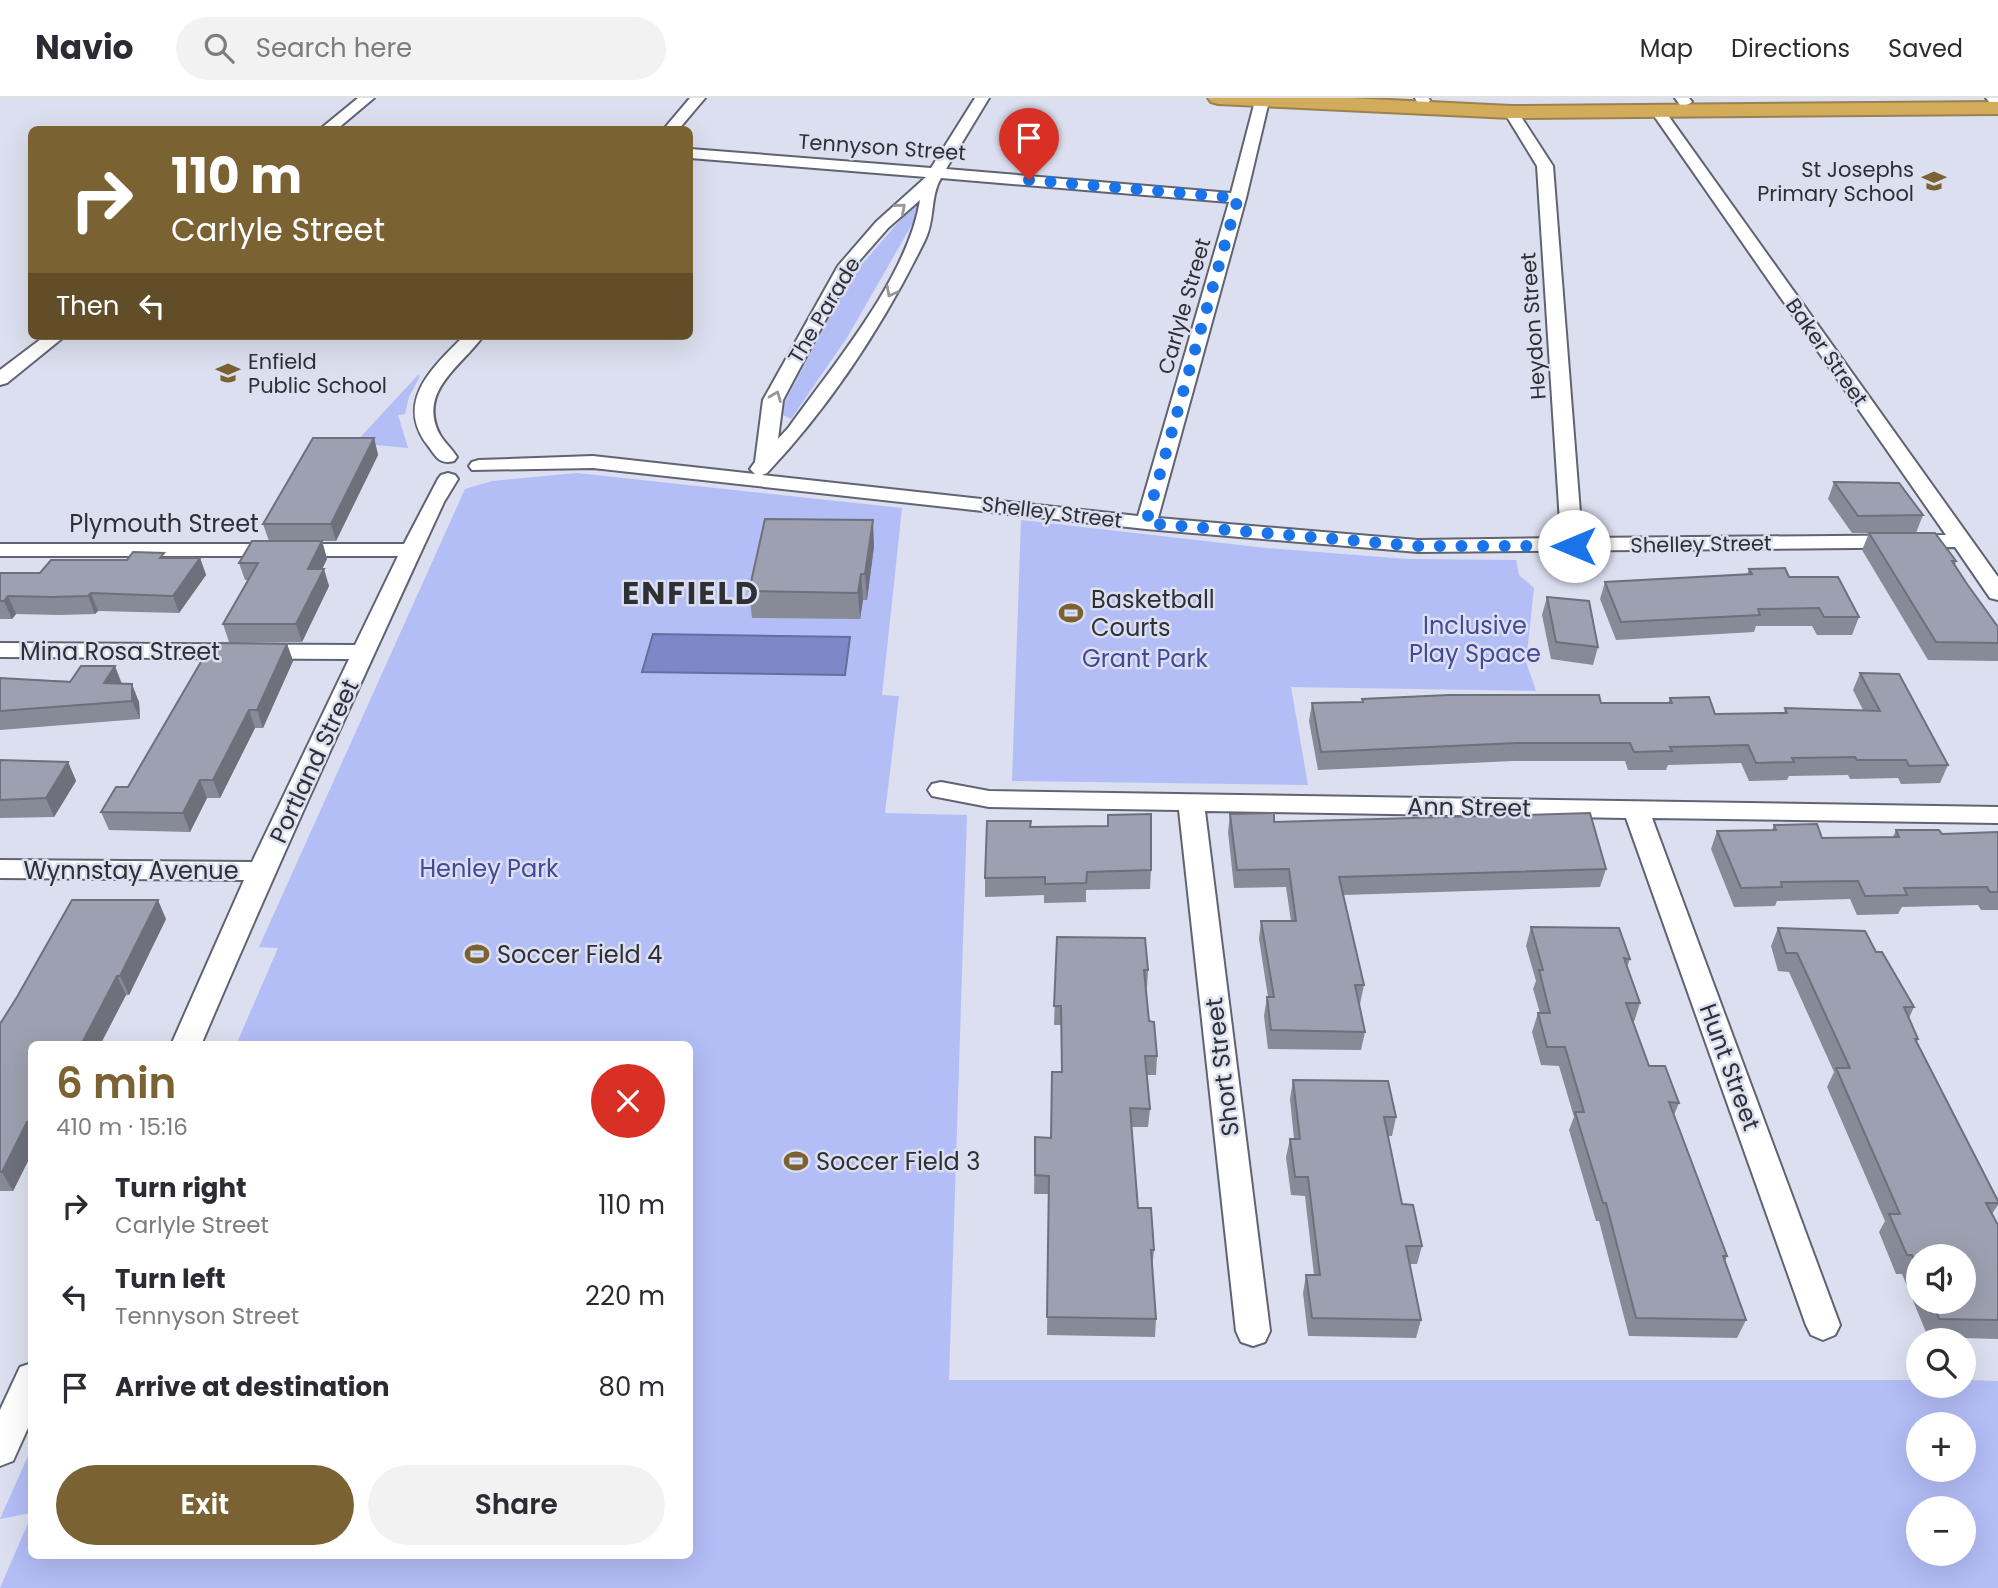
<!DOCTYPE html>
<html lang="en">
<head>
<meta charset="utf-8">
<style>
	:root { --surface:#fff; --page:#f2f2f3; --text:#2b2b33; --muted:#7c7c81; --line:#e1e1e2; --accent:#7a6233 }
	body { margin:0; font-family:Poppins,sans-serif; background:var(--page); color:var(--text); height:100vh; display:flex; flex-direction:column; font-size:26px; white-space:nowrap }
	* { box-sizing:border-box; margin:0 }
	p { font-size:23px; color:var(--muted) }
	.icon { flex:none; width:38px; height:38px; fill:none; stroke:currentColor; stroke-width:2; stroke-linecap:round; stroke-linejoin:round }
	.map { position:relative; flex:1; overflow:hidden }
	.details { position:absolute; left:28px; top:943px; width:665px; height:518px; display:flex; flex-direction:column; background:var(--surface); border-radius:10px; box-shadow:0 7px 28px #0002 }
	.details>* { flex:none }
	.guide { position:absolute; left:28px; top:28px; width:665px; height:214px; border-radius:10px; box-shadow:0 7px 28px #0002; background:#7a6233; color:#fff; overflow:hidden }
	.controls { position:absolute; left:1906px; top:1146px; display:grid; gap:14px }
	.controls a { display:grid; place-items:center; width:70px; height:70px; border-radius:50%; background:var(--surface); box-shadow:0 7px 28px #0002; font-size:35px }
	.pin { position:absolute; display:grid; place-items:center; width:60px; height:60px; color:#fff; margin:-72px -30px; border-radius:50% 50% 50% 0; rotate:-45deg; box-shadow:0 0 7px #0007 }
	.pin .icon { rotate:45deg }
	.me { position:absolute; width:77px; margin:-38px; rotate:270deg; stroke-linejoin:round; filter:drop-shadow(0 0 5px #0008) }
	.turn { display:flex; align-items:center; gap:24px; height:147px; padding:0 28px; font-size:32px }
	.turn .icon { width:91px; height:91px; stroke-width:2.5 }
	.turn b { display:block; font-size:49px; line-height:60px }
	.then { display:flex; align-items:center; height:66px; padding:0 28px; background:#0003; gap:14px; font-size:26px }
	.round { display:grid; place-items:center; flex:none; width:74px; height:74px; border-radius:37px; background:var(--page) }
	.summary { display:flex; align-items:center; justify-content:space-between; height:119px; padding:0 28px }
	h1 { font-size:42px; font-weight:600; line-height:52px; color:var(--accent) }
	.action { display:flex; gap:14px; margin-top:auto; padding:14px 28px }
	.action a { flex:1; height:80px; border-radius:42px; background:var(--accent); color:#fff; font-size:28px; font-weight:600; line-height:80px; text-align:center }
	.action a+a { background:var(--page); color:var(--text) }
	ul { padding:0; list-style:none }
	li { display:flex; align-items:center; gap:21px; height:91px; padding:0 28px }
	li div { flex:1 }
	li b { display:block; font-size:26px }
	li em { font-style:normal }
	header { display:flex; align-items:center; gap:42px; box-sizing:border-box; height:98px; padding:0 35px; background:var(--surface); border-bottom:2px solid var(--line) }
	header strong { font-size:33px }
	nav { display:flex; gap:38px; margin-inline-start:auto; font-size:24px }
	.search { width:490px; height:63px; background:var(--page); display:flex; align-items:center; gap:18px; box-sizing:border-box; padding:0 24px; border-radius:38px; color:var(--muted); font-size:26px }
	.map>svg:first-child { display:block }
	.green { fill:#b3bdf6; fill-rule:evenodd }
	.water { fill:#7e88c9; stroke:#666e9d; stroke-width:2 }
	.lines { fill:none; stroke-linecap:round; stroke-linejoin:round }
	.street-casing { stroke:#606371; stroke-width:4 }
	.secondary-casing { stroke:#606371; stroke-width:4 }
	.highway-casing { stroke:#9a814e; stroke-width:4 }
	.street { fill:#fff; fill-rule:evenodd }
	.secondary { fill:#fff; fill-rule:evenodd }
	.highway { fill:#d3ac5b; fill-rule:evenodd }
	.wall { fill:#878a97; fill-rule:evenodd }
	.shaded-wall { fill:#6e707b }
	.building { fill:#9da0b0; stroke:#6e707b; stroke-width:2 }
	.oneway { stroke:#97989a }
	.route { stroke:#1a73e8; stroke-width:12; stroke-dasharray:0 21.6 }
	.labels { text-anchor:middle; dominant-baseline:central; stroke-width:5; stroke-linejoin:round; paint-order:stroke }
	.far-street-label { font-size:21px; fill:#2f3036; stroke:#dbdfef }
	.far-poi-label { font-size:21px; fill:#2f3036; stroke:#dbdfef; text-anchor:end }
	.street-label { font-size:24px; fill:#2f3036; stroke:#dbdfef }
	.poi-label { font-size:24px; fill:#2f3036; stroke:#dbdfef; text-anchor:start }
	.park-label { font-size:24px; fill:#434898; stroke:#dbdfef }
	.district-label { font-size:32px; font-weight:bold; letter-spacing:2px; fill:#2f3036; stroke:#dbdfef }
</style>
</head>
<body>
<header>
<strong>Navio</strong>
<div class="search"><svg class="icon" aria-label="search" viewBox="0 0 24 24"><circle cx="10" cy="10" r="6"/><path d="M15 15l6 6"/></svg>Search here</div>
<nav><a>Map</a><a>Directions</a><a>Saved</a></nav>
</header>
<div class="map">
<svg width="1998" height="1490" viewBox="0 0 1998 1490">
	<rect width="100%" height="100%" fill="#dbdfef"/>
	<!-- green -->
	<g class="green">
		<path d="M915,105L917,108L914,123L848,238L791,321L779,315L851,179Z"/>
		<path d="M418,277L420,278L409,299L405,316L398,317L408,350L355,345Z"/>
		<path d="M577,375L902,410L882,597L899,598L885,715L967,717L949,1282H1918V1288H1964V1282L1998,1283V1490H0L31,1418L32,1458H690V947H236L278,850L259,849L465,391L492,383ZM1918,1326H1964V1372H1918ZM1918,1410H1964V1456H1918Z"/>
		<path d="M1021,422L1266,450L1407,461L1516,462L1519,477L1534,490L1526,564L1536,593L1291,589L1308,687L1012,683Z"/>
		<path d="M31,1351V1415L0,1421Z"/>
	</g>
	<!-- water -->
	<path class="water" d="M653,536L850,539L845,577L642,574Z"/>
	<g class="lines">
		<!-- street casing -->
		<g class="street-casing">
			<g id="street">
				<path d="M358,0H374L336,32H319Z"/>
				<path d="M690,0H705L678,32H663Z"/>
				<path d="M975,0H989L946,71L1231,95L1255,3L1257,0H1267L1269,3L1246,100L1158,420L1418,442L1561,440L1537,68L1504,14L1511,10L1516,11L1553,68L1582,440L1946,437L1650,12L1657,8L1662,9L1998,479V502L1990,500L1955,449L1418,454L1146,431L593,370L472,372L469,368L472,364L479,362L593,358L755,376L750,371L755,364L763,302L838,168L876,124L926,79L690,60V51L931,70ZM941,80L1229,104L1138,418L762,377L767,375C831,307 884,226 925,142C935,123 930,98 941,80ZM920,102C908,179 834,266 789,329L778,341L783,302L853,170L888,130Z"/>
				<path d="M1415,0H1429L1430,3L1423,7L1418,6Z"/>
				<path d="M1675,0H1689L1692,4L1685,8L1680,7Z"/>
				<path d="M45,238H65L7,285L0,287V272Z"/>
				<path d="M464,238H483C461,269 417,293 440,337C445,345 452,351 457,359L454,363C440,367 436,359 429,349C393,304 433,269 464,238Z"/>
				<path d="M448,375L455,377L458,381L444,404C362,582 279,763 201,947H171L244,782L0,780V762L252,764L349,561L0,559V545L355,547L398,458H0V446H404L438,381L441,377Z"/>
				<path d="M941,684L989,693L1998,709V725L1652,720L1840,1227L1835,1237L1823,1242L1811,1237L1806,1227L1626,720L1205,713L1270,1233L1265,1244L1253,1248L1241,1244L1236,1233L1179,712L989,709L932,698L928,692L932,686Z"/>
				<path d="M32,1265V1321L13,1363L0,1368V1312L20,1269Z"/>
			</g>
		</g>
		<!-- secondary casing -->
		<g class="secondary-casing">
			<path id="secondary" d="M1986,0H1998V8L1991,6Z"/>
		</g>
		<!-- highway casing -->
		<g class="highway-casing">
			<path id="highway" d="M1208,0H1349L1511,8L1998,4V16L1511,20L1218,6L1211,4Z"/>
		</g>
		<!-- street -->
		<use href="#street" class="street"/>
		<!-- secondary -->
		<use href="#secondary" class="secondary"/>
		<!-- highway -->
		<use href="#highway" class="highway"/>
	</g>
	<!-- wall -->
	<g class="wall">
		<path d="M374,340L378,357L336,443H322L327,461L322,471L329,488L302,544H229L223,526L248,482H245L239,465L269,443L263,426Z"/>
		<path d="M1834,384L1923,417L1916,435H1852L1828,401Z"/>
		<path d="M1869,435L1956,463L1955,467L1967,486L1998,529V563L1928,562L1862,452Z"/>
		<path d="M874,448L867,502H863L860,521L752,520L749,493Z"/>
		<path d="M166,460H200L206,477L179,515L98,513L95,516L59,517L16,516L12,521H0V475H40L127,462Z"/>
		<path d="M1749,471L1789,479L1859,519L1852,537H1817L1812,528H1756L1754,534L1616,542L1600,501L1605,484L1747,477Z"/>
		<path d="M1547,499L1598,549L1593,567L1551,561L1542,517Z"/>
		<path d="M287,546L293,563L263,630H255L220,700H207L190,734L109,732L101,714Z"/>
		<path d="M1860,575L1948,667L1940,685L1901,686L1898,680L1850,681L1848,677L1789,678L1787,682L1749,683L1741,665L1668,667L1666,672H1628L1625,663H1513L1318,672L1309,623L1312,605L1362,604V601L1601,605H1668L1670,600L1715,616L1784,615L1785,610L1863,612L1853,592Z"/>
		<path d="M0,580L122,585L139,604L140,621L0,632Z"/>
		<path d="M0,662L68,664L76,683L54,719L0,720Z"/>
		<path d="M1230,716L1274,724L1606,771L1600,789L1343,797L1364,887L1360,906H1359L1365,934L1361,952L1268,951L1264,918L1267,899H1268L1259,841L1261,823H1291L1286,789L1234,790L1228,734Z"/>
		<path d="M1108,717L1151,772L1150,791L1086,792V804L1044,805V797L985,799V780L1031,729L1107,728Z"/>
		<path d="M1774,727L1822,740L1893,739L1896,732L1942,736L1998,734V812H1981L1978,807L1902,809L1898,816L1857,817L1850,801L1777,803L1775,808L1734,809L1711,751L1717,733L1772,732Z"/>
		<path d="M166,821L129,897H126L100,947H32V1055L13,1093H0V926Z"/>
		<path d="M1531,829L1630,861L1627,869L1640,905L1634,924H1632L1649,968L1679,1005L1674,1017L1727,1158L1725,1164L1746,1222L1737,1240L1629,1238L1599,1123H1596L1569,1032L1574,1019L1559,968L1541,967L1532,934L1538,915H1540L1533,891L1536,883L1526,848Z"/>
		<path d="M1778,830L1876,854L1914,909L1909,920L1918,941L1917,944L1998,1103V1107L1992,1116L1998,1127V1241L1928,1239L1902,1176H1896L1879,1134L1885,1123L1827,989L1834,974L1789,874L1778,873L1771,848ZM1918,1158L1964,1204H1918Z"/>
		<path d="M1057,839L1148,872L1147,890H1146L1149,923L1157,958L1156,977H1147L1150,1011L1148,1029H1132L1138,1110L1154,1152L1152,1170L1156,1221L1155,1239L1047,1237L1049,1096H1034L1035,1039L1051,1040L1061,974V927H1054Z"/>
		<path d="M1293,982L1396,1019L1392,1038H1388L1402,1106L1422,1148L1417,1166H1410L1421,1222L1416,1240L1308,1238L1303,1195L1306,1177H1314L1305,1098L1291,1097L1286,1059L1290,1041H1294L1290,1001Z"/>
	</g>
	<!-- shaded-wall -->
	<g class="shaded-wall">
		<path d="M374,340L378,357L336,443L331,426Z"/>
		<path d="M873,422L874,448L867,502L865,476Z"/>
		<path d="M322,443L327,461L314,488L308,471Z"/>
		<path d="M200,460L206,477L179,515L173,498Z"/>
		<path d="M324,471L329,488L302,544L296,526Z"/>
		<path d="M861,476L863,502L860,521L858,495Z"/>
		<path d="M91,495L98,513L95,516L88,498Z"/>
		<path d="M8,498L16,516L12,521L4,503Z"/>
		<path d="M287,546L293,563L263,630L257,612Z"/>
		<path d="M115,568L122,586L104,585Z"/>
		<path d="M132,586L139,604L140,621L132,603Z"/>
		<path d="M249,612L255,630L220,700L213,682Z"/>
		<path d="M68,664L76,683L54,719L46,700Z"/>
		<path d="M200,682L207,700L190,734L183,715Z"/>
		<path d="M158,802L166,821L129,897L120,878Z"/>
		<path d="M117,878L126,897L100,947H81Z"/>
		<path d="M27,1024L32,1031V1055L13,1093L2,1074Z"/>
	</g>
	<!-- building -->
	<g class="building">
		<path d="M313,340H374L331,426H263Z"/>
		<path d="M1834,384L1899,385L1923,417L1858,418Z"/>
		<path d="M765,421L873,422L865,476H861L858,495L749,493Z"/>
		<path d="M1869,435H1935L1956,463H1952L1967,486L1998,529V545L1936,544Z"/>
		<path d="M252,443H322L308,471H324L296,526H223L258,465H239Z"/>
		<path d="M133,454L164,455L160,460H200L173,498L91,495L88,498L52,499L8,498L4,503H0V475H40L51,462H127Z"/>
		<path d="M1785,470L1789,479H1838L1859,519H1824L1819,510L1758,511L1760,517L1621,524L1605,484L1752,476L1749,471Z"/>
		<path d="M1547,499L1589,503L1598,549L1556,544Z"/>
		<path d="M212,545L287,546L257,612H249L213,682H200L183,715L101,714L116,689H128Z"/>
		<path d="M81,568H115L104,585L132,586V603L0,613V580L70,584Z"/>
		<path d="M1860,575L1899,576L1948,667L1909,668L1906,662H1857L1855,659L1792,660L1794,664L1756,665L1748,647L1670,649L1672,653L1634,654L1630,645H1517L1321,654L1312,605L1363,604L1362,601L1449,597H1599L1601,605H1672L1670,600L1709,599L1715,616L1787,615L1785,610L1880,613Z"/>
		<path d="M0,662L68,664L46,700L0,702Z"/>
		<path d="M1274,715V724L1590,715L1606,771L1339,779L1364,887H1355L1365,934L1271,932L1267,899H1274L1261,823H1296L1289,771L1237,772L1230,716Z"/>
		<path d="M1151,716V772L1087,774L1086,785L1045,786V779L985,780L987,723H1031L1030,729L1108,728V717Z"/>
		<path d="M1817,726L1822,740L1899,739L1896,732H1939L1942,736L1998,734V794H1990L1987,789L1904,790L1907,797L1865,798L1858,783L1781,784L1782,789L1741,790L1717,733L1776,732L1774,727Z"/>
		<path d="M72,802H158L120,878H117L81,947H32V1024H27L2,1074H0V926L17,899Z"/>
		<path d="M1531,829L1619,830L1630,861L1624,860L1640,905H1626L1649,968H1665L1679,1005L1669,1004L1727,1158H1723L1746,1222L1636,1220L1606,1105H1603L1575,1014H1584L1565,949H1547L1538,915H1550L1539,872H1543Z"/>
		<path d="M1778,830L1865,833L1876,854H1882L1914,909H1904L1918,941H1915L1998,1103V1105H1986L1998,1127V1222L1939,1221L1932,1204H1964V1158H1918V1171L1912,1157H1907L1889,1116H1900L1836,970H1850L1797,855H1786Z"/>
		<path d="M1057,839L1145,840L1148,872H1144L1149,923L1154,924L1157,958H1145L1150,1011L1130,1010L1138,1110H1151L1154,1152H1151L1156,1221L1047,1219L1049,1078L1035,1077V1039L1051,1040L1052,974H1062L1061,908H1054Z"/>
		<path d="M1293,982L1388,983L1396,1019H1384L1402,1106L1413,1107L1422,1148H1406L1421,1222L1312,1220L1306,1177H1320L1308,1079H1295L1290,1041H1300Z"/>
	</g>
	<!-- one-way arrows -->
	<defs><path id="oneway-chevron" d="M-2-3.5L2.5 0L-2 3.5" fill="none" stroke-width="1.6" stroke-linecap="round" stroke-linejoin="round" transform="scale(1.75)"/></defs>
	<g class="oneway">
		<use href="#oneway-chevron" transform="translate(901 110) rotate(-41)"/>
		<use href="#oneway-chevron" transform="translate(891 194) rotate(118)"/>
		<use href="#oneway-chevron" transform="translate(776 298) rotate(-68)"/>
	</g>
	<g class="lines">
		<!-- route -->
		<path class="route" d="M1029,82L1238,100L1146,425L1418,448H1574"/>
	</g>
	<!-- icons -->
	<defs>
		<g id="school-bare" transform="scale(1.89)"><path d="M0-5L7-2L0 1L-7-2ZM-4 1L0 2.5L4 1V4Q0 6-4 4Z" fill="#7a6233" stroke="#dbdfef" stroke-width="2.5" paint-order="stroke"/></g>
		<g id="stadium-bare" transform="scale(1.89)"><path d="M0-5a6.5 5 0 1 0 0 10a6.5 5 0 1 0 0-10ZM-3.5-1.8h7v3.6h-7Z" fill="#7a6233" stroke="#dbdfef" stroke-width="2.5" paint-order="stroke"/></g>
	</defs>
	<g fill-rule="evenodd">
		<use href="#school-bare" x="1934" y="83"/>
		<use href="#school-bare" x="228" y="275"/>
		<use href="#stadium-bare" x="1071" y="515"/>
		<use href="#stadium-bare" x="477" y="856"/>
		<use href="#stadium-bare" x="796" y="1063"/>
	</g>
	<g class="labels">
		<!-- far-street labels -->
		<g class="far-street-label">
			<text transform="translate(882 49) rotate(4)">Tennyson Street</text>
			<text transform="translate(1184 208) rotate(-74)">Carlyle Street</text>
			<text transform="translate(824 212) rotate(-59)">The Parade</text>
			<text transform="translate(1533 228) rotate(-94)">Heydon Street</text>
			<text transform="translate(1827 254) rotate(55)">Baker Street</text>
			<text transform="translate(1052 414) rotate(7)">Shelley Street</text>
			<text transform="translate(1701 446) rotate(-1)">Shelley Street</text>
		</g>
		<!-- far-poi labels -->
		<g class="far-poi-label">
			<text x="1914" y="71">St Josephs<tspan x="1914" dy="24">Primary School</tspan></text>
			<text x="248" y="263" text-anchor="start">Enfield<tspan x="248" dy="24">Public School</tspan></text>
		</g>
		<!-- street labels -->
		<g class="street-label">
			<text x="164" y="425">Plymouth Street</text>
			<text x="120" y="553">Mina Rosa Street</text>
			<text transform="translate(314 663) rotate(-65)">Portland Street</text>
			<text transform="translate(1469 709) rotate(1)">Ann Street</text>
			<text x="131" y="772">Wynnstay Avenue</text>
			<text transform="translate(1222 969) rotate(-97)">Short Street</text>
			<text transform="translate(1730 969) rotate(70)">Hunt Street</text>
		</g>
		<!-- poi labels -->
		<g class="poi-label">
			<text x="1091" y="501">Basketball<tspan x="1091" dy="28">Courts</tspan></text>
			<text x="497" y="856">Soccer Field 4</text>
			<text x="816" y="1063">Soccer Field 3</text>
		</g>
		<!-- park labels -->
		<g class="park-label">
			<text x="1475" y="527">Inclusive<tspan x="1475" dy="28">Play Space</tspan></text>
			<text x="1145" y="560">Grant Park</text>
			<text x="489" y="770">Henley Park</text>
		</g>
		<!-- district labels -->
		<g class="district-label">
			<text x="691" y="494">ENFIELD</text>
		</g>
	</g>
</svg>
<div class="controls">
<a><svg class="icon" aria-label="sound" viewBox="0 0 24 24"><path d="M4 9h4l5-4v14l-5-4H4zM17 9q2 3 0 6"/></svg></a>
<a><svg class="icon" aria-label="search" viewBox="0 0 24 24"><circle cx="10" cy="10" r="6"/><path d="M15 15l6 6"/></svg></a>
<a>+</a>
<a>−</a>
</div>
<div class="pin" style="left:1029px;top:82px;background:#d93025"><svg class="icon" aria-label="arrive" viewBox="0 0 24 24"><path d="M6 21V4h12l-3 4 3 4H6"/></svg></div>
<svg class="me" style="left:1574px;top:448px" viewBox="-20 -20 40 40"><circle r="19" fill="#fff"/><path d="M0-13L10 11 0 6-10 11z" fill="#1a73e8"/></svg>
<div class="guide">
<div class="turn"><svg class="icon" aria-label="right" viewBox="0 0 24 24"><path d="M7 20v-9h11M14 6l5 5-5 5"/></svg><div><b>110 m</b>Carlyle Street</div></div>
<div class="then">Then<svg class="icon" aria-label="left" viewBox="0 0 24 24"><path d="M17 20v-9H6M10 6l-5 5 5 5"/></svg></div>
</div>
<section class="details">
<div class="summary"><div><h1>6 min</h1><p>410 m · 15:16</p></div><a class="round" style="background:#d93025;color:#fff"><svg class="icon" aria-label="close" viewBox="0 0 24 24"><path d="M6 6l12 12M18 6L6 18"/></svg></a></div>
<ul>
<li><svg class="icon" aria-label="right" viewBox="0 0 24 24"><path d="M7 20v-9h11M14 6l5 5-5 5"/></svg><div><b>Turn right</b><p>Carlyle Street</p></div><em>110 m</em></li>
<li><svg class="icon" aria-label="left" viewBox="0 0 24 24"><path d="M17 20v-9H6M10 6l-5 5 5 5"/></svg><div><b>Turn left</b><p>Tennyson Street</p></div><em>220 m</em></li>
<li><svg class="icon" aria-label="arrive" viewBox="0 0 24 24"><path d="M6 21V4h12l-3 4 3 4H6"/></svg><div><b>Arrive at destination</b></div><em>80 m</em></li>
</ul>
<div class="action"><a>Exit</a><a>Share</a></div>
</section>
</div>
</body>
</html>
